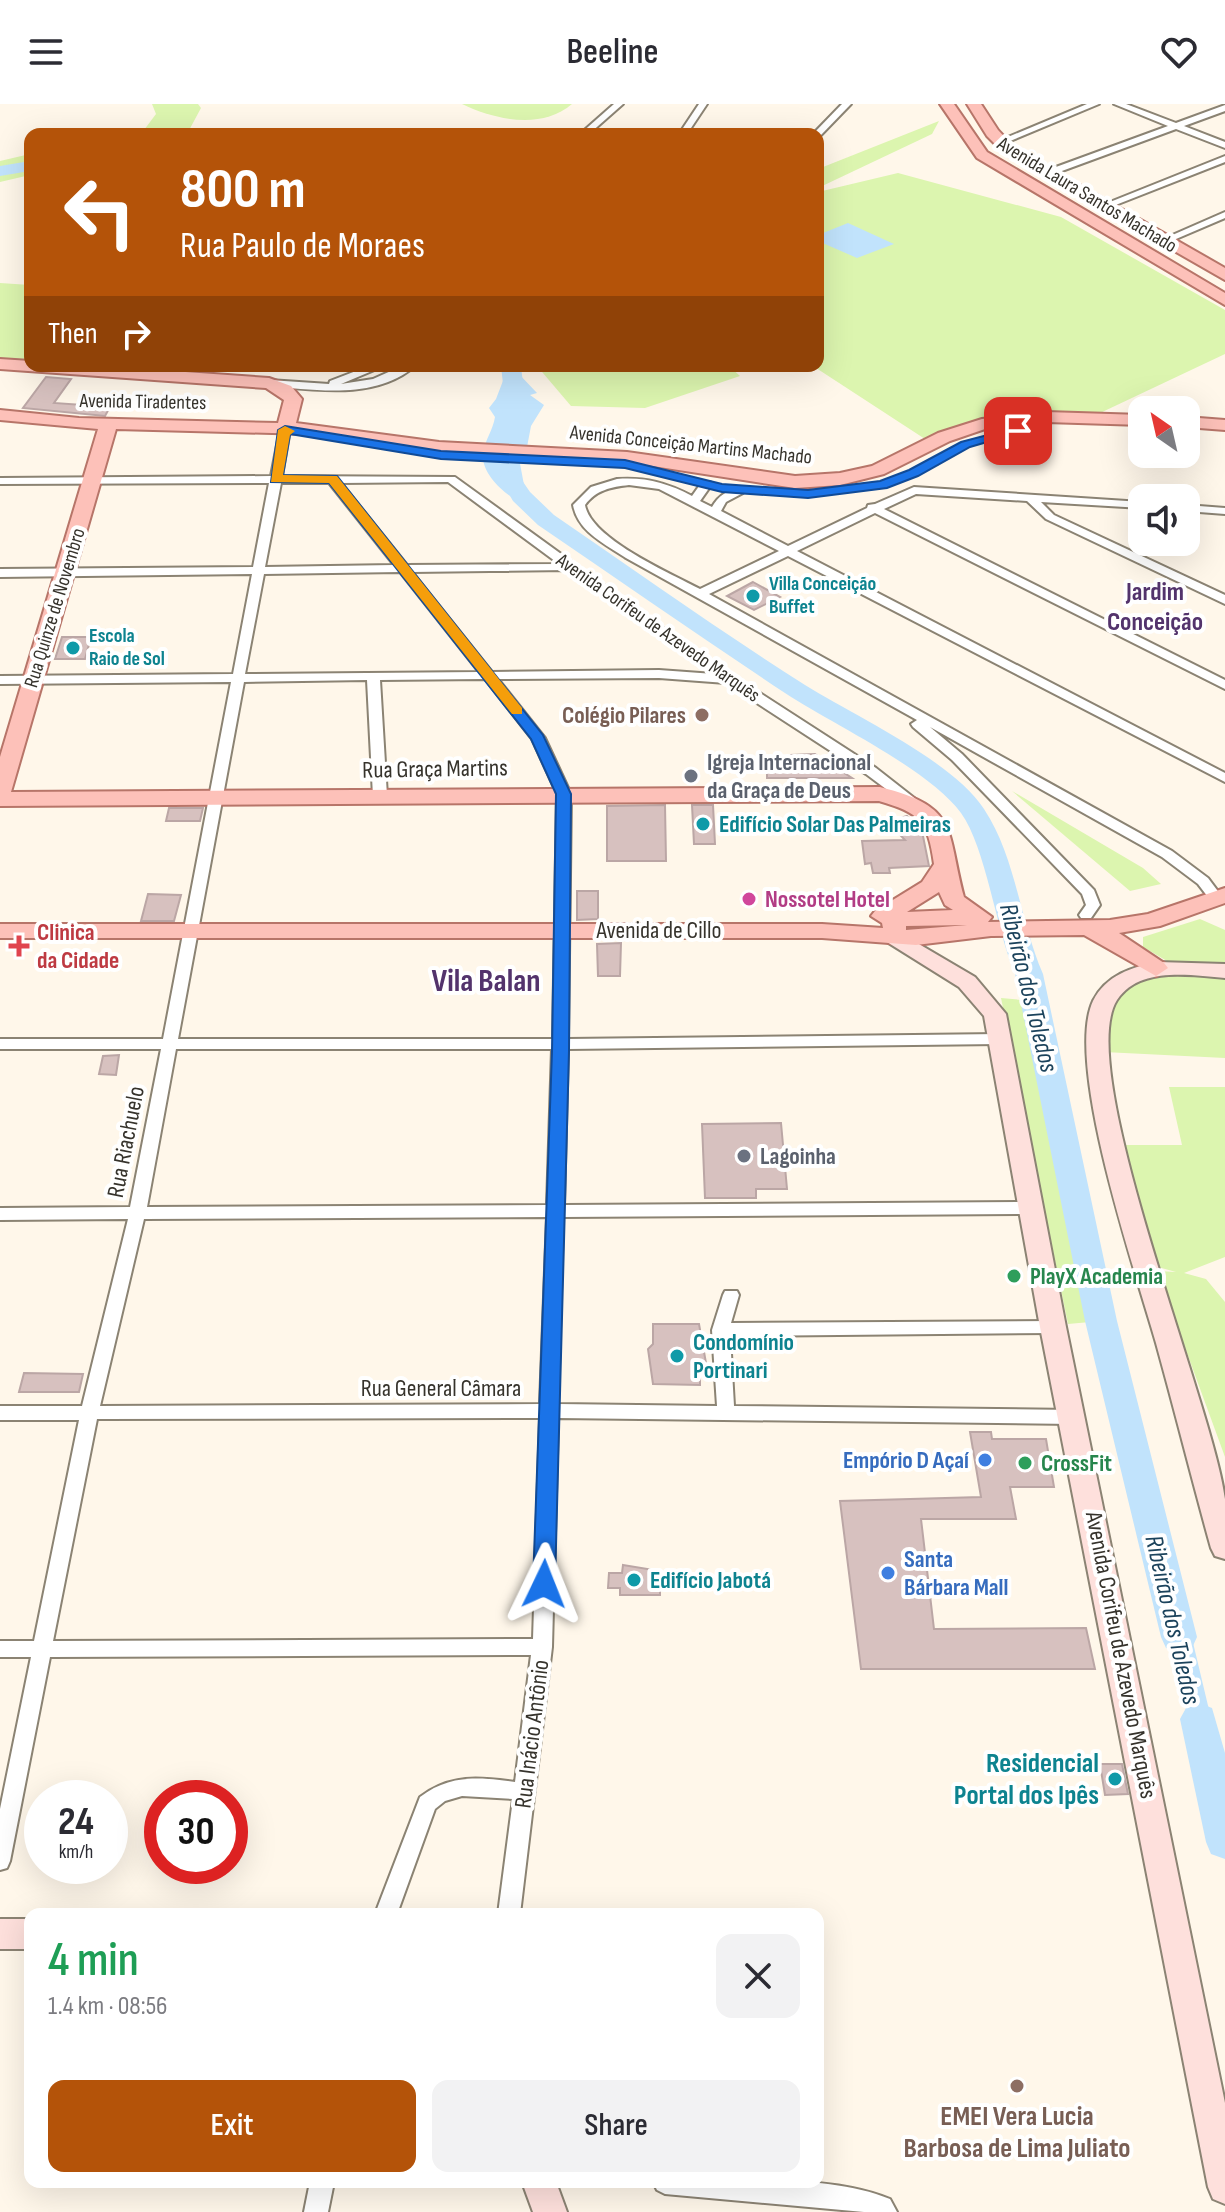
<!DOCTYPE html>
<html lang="en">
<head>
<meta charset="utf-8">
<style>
	:root { --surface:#fff; --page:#f2f2f3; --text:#2b2b33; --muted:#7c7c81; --accent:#b45309 }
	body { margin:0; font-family:"Sofia Sans Condensed",sans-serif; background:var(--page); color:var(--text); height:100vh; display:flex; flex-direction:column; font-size:30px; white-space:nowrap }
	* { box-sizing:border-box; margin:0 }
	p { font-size:26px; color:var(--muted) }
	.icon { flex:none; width:44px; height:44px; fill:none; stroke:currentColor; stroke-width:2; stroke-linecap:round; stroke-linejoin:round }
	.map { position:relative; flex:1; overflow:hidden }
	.drawer { position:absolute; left:24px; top:1804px; width:800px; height:280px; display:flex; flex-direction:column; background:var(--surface); border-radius:16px; box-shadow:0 8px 32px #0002 }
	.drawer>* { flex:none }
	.top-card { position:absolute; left:24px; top:24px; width:800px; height:244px; border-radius:16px; box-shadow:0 8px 32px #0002; background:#b45309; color:#fff; overflow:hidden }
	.needle { width:52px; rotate:326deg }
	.tools { position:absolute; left:1128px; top:292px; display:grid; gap:16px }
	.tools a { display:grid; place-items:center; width:72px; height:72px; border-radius:16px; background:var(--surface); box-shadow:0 8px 32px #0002; font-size:40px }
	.speed { position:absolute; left:24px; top:1676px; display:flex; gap:16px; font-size:40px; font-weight:700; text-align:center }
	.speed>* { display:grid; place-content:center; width:104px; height:104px; border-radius:50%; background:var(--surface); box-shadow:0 8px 32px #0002; line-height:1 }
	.speed small { font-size:20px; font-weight:400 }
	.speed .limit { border:12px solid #d22; background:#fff; color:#111 }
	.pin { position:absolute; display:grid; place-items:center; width:68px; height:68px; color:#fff; margin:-34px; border-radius:16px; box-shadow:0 4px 12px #0006 }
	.me { position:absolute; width:88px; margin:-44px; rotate:2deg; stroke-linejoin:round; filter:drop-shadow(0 0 6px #0008) }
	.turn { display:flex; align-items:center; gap:28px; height:168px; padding:0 24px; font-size:36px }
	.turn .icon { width:104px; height:104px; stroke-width:2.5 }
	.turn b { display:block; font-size:56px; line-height:68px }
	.then { display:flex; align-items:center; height:76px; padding:0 24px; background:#0003; gap:16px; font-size:30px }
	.round { display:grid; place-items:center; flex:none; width:84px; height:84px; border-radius:16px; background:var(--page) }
	.head { display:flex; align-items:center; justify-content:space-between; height:136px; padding:0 24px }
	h1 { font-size:48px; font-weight:600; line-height:60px; color:#1e9e55 }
	.action { display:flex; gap:16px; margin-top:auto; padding:16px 24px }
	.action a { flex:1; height:92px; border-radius:16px; background:var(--accent); color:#fff; font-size:32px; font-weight:600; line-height:92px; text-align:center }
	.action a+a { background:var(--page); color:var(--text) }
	header { display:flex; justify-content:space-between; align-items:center; height:104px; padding:0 24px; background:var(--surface); font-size:36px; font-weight:600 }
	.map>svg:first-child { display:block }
	.green { fill:#dcf5af }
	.water { fill:#c1e3fc }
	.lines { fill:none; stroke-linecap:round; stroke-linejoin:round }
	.river { fill:#c1e3fc; fill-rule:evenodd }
	.building { fill:#d7c1bf; stroke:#bba6a5; stroke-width:2 }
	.street-casing { stroke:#8b8373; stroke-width:4 }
	.secondary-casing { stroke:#8b8373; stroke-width:4 }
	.primary-casing { stroke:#b77569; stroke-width:4 }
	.street { fill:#fff; fill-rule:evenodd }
	.secondary { fill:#fee0dc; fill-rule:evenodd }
	.primary { fill:#fdc1b9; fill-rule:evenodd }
	.route { fill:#1a73e8; stroke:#114b97; stroke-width:2 }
	.slow { fill:#f59e0b }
	.culture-dot { fill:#0f9aa8; stroke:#fff; stroke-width:3 }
	.education-dot { fill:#8d6e63; stroke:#fff; stroke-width:3 }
	.worship-dot { fill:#6b7280; stroke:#fff; stroke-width:3 }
	.hotel-dot { fill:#d1479c; stroke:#fff; stroke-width:3 }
	.health-dot { fill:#e0444e; stroke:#fff; stroke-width:3 }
	.leisure-dot { fill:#2e9e5b; stroke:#fff; stroke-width:3 }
	.shop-dot { fill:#3f7fe0; stroke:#fff; stroke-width:3 }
	.labels { text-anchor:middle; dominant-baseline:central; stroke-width:8; stroke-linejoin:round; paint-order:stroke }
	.far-street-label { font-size:20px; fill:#36332c; stroke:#fff }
	.far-culture-label { font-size:20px; font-weight:bold; fill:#0d838f; stroke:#fff; text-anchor:start }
	.education-label { font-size:24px; font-weight:bold; fill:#785e54; stroke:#fff; text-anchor:end }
	.worship-label { font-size:24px; font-weight:bold; fill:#5b616d; stroke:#fff; text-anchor:start }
	.street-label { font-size:24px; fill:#36332c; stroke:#fff }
	.culture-label { font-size:24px; font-weight:bold; fill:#0d838f; stroke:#fff; text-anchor:start }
	.hotel-label { font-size:24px; font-weight:bold; fill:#b23c85; stroke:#fff; text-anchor:start }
	.health-label { font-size:24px; font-weight:bold; fill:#be3a42; stroke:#fff; text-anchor:start }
	.leisure-label { font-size:24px; font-weight:bold; fill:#27864d; stroke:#fff; text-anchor:start }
	.shop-label { font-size:24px; font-weight:bold; fill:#366cbe; stroke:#fff; text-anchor:end }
	.far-district-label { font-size:26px; font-weight:bold; fill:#53336c; stroke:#fff }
	.water-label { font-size:26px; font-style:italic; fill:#1c435c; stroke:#fff }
	.near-culture-label { font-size:28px; font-weight:bold; fill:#0d838f; stroke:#fff; text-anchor:end }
	.near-education-label { font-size:28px; font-weight:bold; fill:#785e54; stroke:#fff }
	.district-label { font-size:32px; font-weight:bold; fill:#53336c; stroke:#fff }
</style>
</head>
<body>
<header><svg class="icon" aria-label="menu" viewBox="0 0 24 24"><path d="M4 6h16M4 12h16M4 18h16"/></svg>Beeline<svg class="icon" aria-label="heart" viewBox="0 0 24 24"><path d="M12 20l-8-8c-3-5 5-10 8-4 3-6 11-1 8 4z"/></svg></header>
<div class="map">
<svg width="1225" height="2108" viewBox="0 0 1225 2108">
	<rect width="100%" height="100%" fill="#fff7ea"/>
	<!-- green -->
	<g class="green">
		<path d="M152,0H198L201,4L187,30H124L144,26L156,10Z"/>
		<path d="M462,0H572C542,26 495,16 462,0Z"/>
		<path d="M939,17L932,30L818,84V65Z"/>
		<path d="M30,50V71L0,78V57Z"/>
		<path d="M898,69L1061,113L1225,206V250L1098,310L994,311L925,335L813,262H818V88Z"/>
		<path d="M0,179L30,181V256L0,254Z"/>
		<path d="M537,262H729L740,272L645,304L571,302Z"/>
		<path d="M1012,687L1143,764L1161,780L1130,787Z"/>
		<path d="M1200,815L1225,826V859L1167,857L1143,843V833Z"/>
		<path d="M1156,869L1225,872V954L1104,948L1118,887Z"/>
		<path d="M1001,894L1033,897L1101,1217L1068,1220Z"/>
		<path d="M1169,983H1225V1153L1184,1169L1206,1175L1225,1198V1353L1157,1167L1176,1168L1147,1160L1121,1041H1182Z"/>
	</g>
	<!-- water -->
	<g class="water">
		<path d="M848,119L894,140L857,154L818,137V131Z"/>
		<path d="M506,269H518L537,289L530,291L544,301L531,322L527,343L518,349L524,381L536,397L533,403C514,399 480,373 483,349C485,336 493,326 495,313L489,304L496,295Z"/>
		<path d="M1110,1240L1150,1374L1156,1383L1225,1673V1738L1208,1651L1108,1244Z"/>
	</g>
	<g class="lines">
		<!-- river -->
		<g class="river">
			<path d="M30,57V67L0,72V62Z"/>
			<path d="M501,262H521L525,298L519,313H505L502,309L505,298Z"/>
			<path d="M510,367L517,369L530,388L554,411C637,468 720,527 805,581C855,612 953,657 984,705C1016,753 1020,818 1043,870L1117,1217L1197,1533L1192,1544L1179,1548L1166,1544L1161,1533L1085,1217L1015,870C996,825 986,744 961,709C929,665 832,620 785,589C702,534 620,477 538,421L513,397L499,373Z"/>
			<path d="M1199,1599L1212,1604L1225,1649V1755L1211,1750L1206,1738L1180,1615L1186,1604Z"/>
		</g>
	</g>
	<!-- building -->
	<g class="building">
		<path d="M46,273L71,275L54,299L110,303L105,312L23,304Z"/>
		<path d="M753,478L780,493L754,506L727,492Z"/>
		<path d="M62,533H91L85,555H55Z"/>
		<path d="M815,650L852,674H767V669L792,663L791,651Z"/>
		<path d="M665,701L666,757H607V702Z"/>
		<path d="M692,701H713L715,740H694Z"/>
		<path d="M169,704H203L200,717H166Z"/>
		<path d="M907,712L922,727L929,762L889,764L890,769H873L871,759L865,760L862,737L905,736L888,718Z"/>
		<path d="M577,787H598V815L577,816Z"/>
		<path d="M148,790L181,791L174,817H141Z"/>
		<path d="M621,839L620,872H598L597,840Z"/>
		<path d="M119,951L116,971L99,970L103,952Z"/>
		<path d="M781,1019L787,1085H756V1094H705L702,1020Z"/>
		<path d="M653,1220H699L706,1259L700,1267V1281L653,1280L648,1245L653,1240Z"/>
		<path d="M24,1269L83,1270L79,1288H19Z"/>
		<path d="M970,1328H991L992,1335H1046L1054,1383H1010L1016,1415H921L934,1525L1086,1524L1095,1565H861L840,1397L981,1393Z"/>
		<path d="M623,1461L660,1467V1491H620V1484H608L609,1469H622Z"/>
		<path d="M1100,1660H1122L1128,1690L1105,1691Z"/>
	</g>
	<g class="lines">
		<!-- street casing -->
		<g class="street-casing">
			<g id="street">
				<path d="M614,0H623L589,30H580Z"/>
				<path d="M699,0H707L687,30H679Z"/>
				<path d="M842,0H851L820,32L813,30Z"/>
				<path d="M1087,0H1099L1003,40L996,38Z"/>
				<path d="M1114,0H1126L1176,19L1225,1V7L1184,22L1225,38V44L1176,25L1051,71H1045V67L1168,22Z"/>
				<path d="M1225,52V58L1108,104L1100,102Z"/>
				<path d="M1225,108V114L1169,138L1161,136Z"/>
				<path d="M369,262H384L341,280L373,275L402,262H415C376,296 316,286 269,282L264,279L269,276L329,280L330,277Z"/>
				<path d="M285,323L290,326L282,372L455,373L695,547L876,664L922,700L915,704L910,703L866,670L726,579L659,574L498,575L545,634L571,690L568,935L1000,930L1008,935L1000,940L568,945L564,1101L1031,1098L1039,1104L1031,1110L563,1113L558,1300L717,1302L712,1226L723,1191L725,1187H737L739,1191L731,1219L1053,1217L1059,1218L1062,1223L1059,1228L1053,1229L730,1232L734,1302L1074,1306L1080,1308L1083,1313L1080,1318L1074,1320L558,1314L552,1543L520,1810H498L513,1695L462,1692L445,1697L435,1705L397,1810H375L420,1693C450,1670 480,1673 515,1678L531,1551L50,1553L10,1757L7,1764L0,1766V1705L31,1553H0V1537H34L79,1316H0V1302H82L128,1115L0,1116V1104L130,1103L161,945H0V935H163L231,578L0,580V572L233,570L252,470L0,473V465L253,463L269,379L0,380V374L271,372L280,326ZM448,378L559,460L407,461L341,379ZM281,379H329L394,461L265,463ZM569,466L714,570L659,566L492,568L412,468ZM400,468L479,568L245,570L264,470ZM485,575L532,635L557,690L553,935H178L244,578L367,576L373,692L380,696L387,692L380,576ZM176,945H552L547,1101L147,1103ZM547,1113L540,1300L100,1302L144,1115ZM540,1314L533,1535L53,1537L97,1315Z"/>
				<path d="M617,375C646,373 667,379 692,392L702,378H710L712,380L700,397L712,403C718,392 730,383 743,385V389L726,398L721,407L788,442L867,404L868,401L875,400L914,383L1142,398V404L1041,398L1054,411L1225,491V500L1046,415L1027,397L916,390L884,405L1225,576V585L875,409L797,447L1225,669V678L788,452L709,490L1172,747L1208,774L1223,794L1221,797H1211L1198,780L1162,753L930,623L962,650L1094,786L1100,801L1091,814H1081L1079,811L1086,801L1082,790L952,656L913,623L911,620L917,616L626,454C605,440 578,428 573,401L591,383ZM629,381L659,385L779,447L700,485C670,469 591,435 585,401C596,386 611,383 629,381Z"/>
				<path d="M1186,401L1225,404V410L1186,407Z"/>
				<path d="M310,2078H334L328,2108H304Z"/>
				<path d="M653,2078C724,2078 825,2068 890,2095L897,2108H864L665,2090L657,2086Z"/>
			</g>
		</g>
		<!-- secondary casing -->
		<g class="secondary-casing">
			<g id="secondary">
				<path d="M895,826L975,873L1006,910L1066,1223L1225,1999V2100L1213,2095L1208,2083L1040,1223L984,912L959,883L887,838L884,833Z"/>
				<path d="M1158,858L1225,860V874C1191,871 1139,862 1117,896C1073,965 1213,1300 1225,1395C1225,1414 1225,1436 1225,1455L1215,1452L1211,1444C1192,1376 1175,1307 1156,1239C1136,1169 1064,959 1093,897C1106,871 1132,863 1158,858Z"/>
				<rect x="0" y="1815" width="30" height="30"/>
				<path d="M522,2078H556L567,2108H533Z"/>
			</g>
		</g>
		<!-- primary casing -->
		<g class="primary-casing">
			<g id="primary">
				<path d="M940,0H954L987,48L1225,189V201L977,54Z"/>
				<path d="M967,0H981L998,26L1015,44L1225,164V176L1005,50L987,32Z"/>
				<path d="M0,255L30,257V262H101L269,274L291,282L302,295L296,319L439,338L627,348L795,372L840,369L872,362L938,329L982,315L1046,308L1142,311V321L1046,318L985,325L950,337L884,370L840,381L795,384L627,358L439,348L309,330L116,325L11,688L880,683C960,703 946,726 964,793L992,813L988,818L1110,816L1148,810L1225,784V799L1160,822L1119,829L1164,859L1168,864L1156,872L1084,831L991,832L916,841L822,834H0V820H822L883,824L882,819L871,812L875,807L922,778L934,760C928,717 920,709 879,697L0,702V653L98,325L0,316V306L79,314L278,319L284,296L266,284L0,265ZM939,788L945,801L953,806L907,808ZM967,821L906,826V822Z"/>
				<path d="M1186,313L1225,316V326L1186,323Z"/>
			</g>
		</g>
		<!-- street -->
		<use href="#street" class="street"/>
		<!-- secondary -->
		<use href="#secondary" class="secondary"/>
		<!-- primary -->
		<use href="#primary" class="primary"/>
	</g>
	<!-- route -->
	<path class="route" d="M285,322L441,347L625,356L722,380L808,386L880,377L909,366L961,338L1018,323L1025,327L970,343L918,372L887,384L808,394L722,388L625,364L441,355L290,330L283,371L337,372L543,631L571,690L569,947L555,1480L552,1487H536L533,1480L552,947L556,690L531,635L329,379L271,378L278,326Z"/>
	<!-- slow -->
	<path class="slow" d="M285,322L295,327L290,331L283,371L337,372L522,604V610H512L329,379L271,378L278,326Z"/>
	<!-- markers -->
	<g class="culture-dot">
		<circle cx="753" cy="492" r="8"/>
		<circle cx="73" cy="544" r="8"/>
		<circle cx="703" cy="720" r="8"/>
		<circle cx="677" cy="1252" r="8"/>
		<circle cx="634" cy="1476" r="8"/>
		<circle cx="1115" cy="1675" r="8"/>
	</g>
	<g class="education-dot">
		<circle cx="702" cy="611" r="8"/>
		<circle cx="1017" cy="1982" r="8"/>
	</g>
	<g class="worship-dot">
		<circle cx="691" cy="672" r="8"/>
		<circle cx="744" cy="1052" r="8"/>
	</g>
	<circle class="hotel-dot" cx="749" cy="795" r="8"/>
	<path class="health-dot" d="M15 830h8v8h8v8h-8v8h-8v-8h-8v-8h8z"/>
	<g class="leisure-dot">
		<circle cx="1014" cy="1172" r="8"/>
		<circle cx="1025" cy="1359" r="8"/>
	</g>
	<g class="shop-dot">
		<circle cx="985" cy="1356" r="8"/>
		<circle cx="888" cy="1469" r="8"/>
	</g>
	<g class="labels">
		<!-- far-street labels -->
		<g class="far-street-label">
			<text transform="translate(1087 91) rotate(31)">Avenida Laura Santos Machado</text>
			<text transform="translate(143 298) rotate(1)">Avenida Tiradentes</text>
			<text transform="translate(691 341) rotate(6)">Avenida Conceição Martins Machado</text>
			<text transform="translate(55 504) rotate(-73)">Rua Quinze de Novembro</text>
			<text transform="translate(658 524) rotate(35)">Avenida Corifeu de Azevedo Marquês</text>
		</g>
		<!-- far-culture labels -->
		<g class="far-culture-label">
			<text x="769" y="480">Villa Conceição<tspan x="769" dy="23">Buffet</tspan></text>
			<text x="89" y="532">Escola<tspan x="89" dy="23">Raio de Sol</tspan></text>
		</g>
		<!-- education labels -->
		<g class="education-label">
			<text x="686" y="611">Colégio Pilares</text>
		</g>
		<!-- worship labels -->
		<g class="worship-label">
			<text x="707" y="658">Igreja Internacional<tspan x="707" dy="28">da Graça de Deus</tspan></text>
			<text x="760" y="1052">Lagoinha</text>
		</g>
		<!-- street labels -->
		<g class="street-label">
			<text transform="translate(435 665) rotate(-1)">Rua Graça Martins</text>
			<text x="659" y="826">Avenida de Cillo</text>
			<text transform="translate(126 1038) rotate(-79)">Rua Riachuelo</text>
			<text x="441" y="1284">Rua General Câmara</text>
			<text transform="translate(1121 1551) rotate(79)">Avenida Corifeu de Azevedo Marquês</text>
			<text transform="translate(532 1630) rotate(-83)">Rua Inácio Antônio</text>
		</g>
		<!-- culture labels -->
		<g class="culture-label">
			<text x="719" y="720">Edifício Solar Das Palmeiras</text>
			<text x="693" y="1238">Condomínio<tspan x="693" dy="28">Portinari</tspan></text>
			<text x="650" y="1476">Edifício Jabotá</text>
		</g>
		<!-- hotel labels -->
		<g class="hotel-label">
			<text x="765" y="795">Nossotel Hotel</text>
		</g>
		<!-- health labels -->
		<g class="health-label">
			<text x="37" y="828">Clinica<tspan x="37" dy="28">da Cidade</tspan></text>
		</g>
		<!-- leisure labels -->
		<g class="leisure-label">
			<text x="1030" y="1172">PlayX Academia</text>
			<text x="1041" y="1359">CrossFit</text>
		</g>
		<!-- shop labels -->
		<g class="shop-label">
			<text x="969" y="1356">Empório D Açaí</text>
			<text x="904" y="1455" text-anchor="start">Santa<tspan x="904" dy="28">Bárbara Mall</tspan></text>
		</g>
		<!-- far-district labels -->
		<g class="far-district-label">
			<text x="1155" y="488">Jardim<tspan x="1155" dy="30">Conceição</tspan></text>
		</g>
		<!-- water labels -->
		<g class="water-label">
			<text transform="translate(1028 884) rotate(76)">Ribeirão dos Toledos</text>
			<text transform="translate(1172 1516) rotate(77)">Ribeirão dos Toledos</text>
		</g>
		<!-- near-culture labels -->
		<g class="near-culture-label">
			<text x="1099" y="1659">Residencial<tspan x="1099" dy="32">Portal dos Ipês</tspan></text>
		</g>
		<!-- near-education labels -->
		<g class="near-education-label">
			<text x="1017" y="2012">EMEI Vera Lucia<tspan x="1017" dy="32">Barbosa de Lima Juliato</tspan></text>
		</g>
		<!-- district labels -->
		<g class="district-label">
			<text x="486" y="877">Vila Balan</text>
		</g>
	</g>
</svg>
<div class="tools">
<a><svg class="needle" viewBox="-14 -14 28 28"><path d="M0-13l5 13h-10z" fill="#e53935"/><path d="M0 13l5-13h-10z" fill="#7c7c81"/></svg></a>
<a><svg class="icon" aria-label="sound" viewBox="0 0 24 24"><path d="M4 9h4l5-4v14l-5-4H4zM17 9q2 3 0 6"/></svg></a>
</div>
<div class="speed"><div>24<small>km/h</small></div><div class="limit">30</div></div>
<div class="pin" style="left:1018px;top:327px;background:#d93025"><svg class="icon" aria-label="arrive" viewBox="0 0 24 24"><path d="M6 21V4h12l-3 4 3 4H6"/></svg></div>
<svg class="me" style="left:544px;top:1480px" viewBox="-20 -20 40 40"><path d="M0-17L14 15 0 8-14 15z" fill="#1a73e8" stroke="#fff" stroke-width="4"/></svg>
<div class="top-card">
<div class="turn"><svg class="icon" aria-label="left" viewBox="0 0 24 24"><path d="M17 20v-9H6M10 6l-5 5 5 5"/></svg><div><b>800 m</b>Rua Paulo de Moraes</div></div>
<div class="then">Then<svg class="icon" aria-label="right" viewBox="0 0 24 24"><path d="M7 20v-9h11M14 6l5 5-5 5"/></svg></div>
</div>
<section class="drawer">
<div class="head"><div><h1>4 min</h1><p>1.4 km · 08:56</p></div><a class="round"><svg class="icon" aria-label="close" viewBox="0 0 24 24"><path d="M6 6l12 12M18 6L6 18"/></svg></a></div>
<div class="action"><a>Exit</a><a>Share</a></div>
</section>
</div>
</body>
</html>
